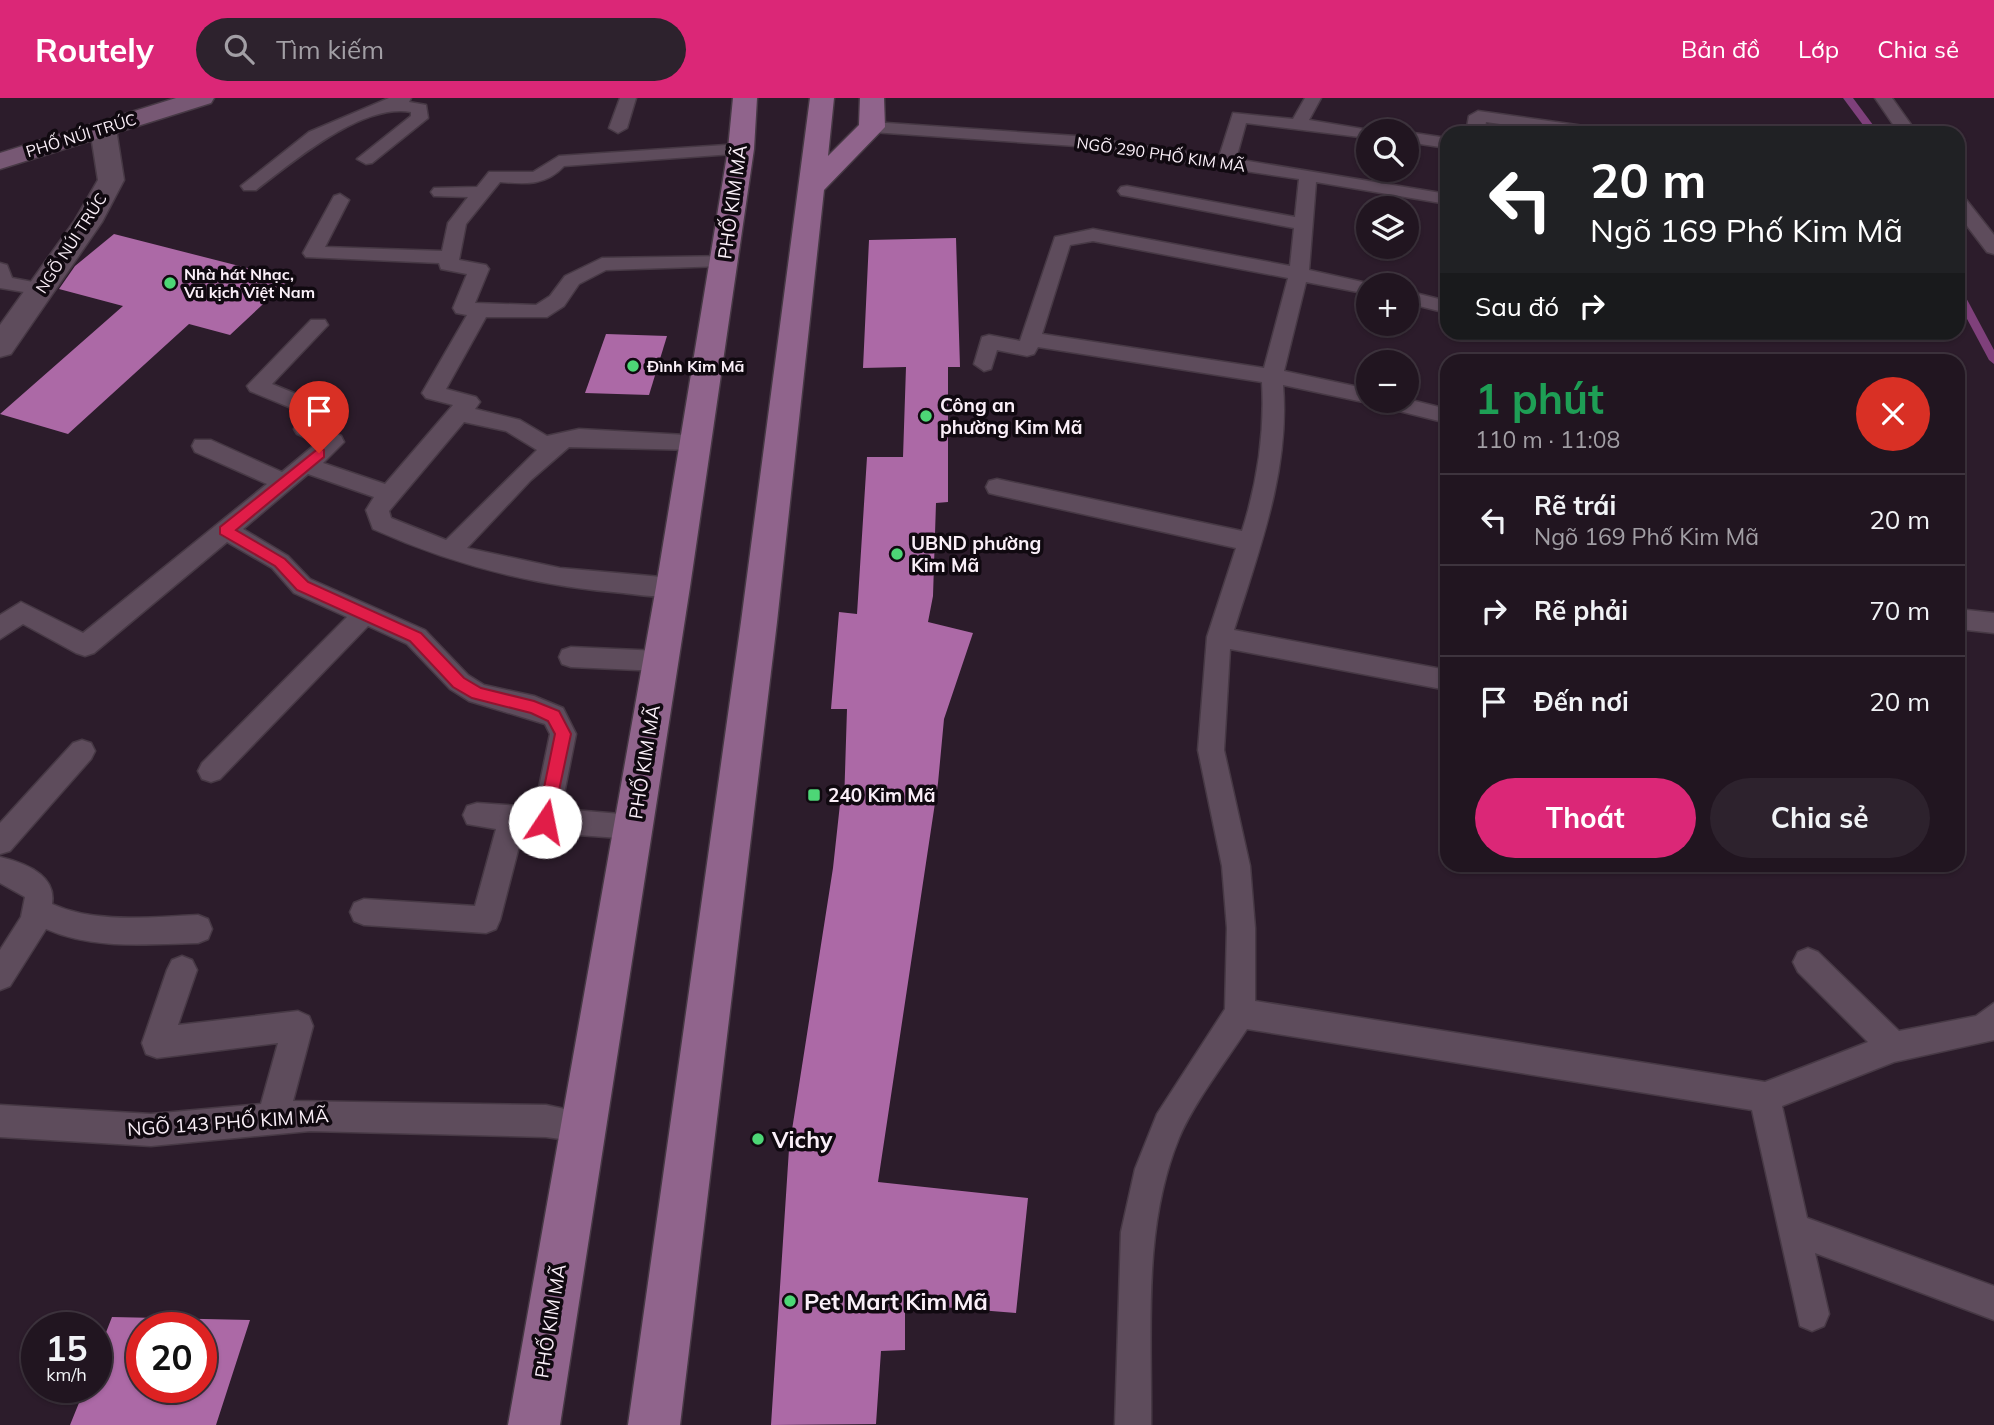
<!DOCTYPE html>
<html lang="vi">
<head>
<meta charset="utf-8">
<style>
	:root { --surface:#211520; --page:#2d222d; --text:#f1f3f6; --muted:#a29fa5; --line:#3e343e; --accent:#db2777 }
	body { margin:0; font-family:Mulish,sans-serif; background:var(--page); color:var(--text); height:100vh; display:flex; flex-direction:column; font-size:26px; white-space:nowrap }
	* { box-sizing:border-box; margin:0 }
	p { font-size:23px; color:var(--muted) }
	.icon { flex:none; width:38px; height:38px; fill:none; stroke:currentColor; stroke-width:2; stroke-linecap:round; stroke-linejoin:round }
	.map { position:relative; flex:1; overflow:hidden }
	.details { position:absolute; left:1440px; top:256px; width:525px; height:518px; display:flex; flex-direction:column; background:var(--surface); border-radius:21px; box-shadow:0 2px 5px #0004,0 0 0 2px var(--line) }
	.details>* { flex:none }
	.banner { position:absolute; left:1440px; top:28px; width:525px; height:214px; border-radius:21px; box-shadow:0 2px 5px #0004,0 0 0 2px var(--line); background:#202124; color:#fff; overflow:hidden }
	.buttons { position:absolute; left:1356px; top:21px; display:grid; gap:14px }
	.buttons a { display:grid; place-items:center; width:63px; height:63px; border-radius:50%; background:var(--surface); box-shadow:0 2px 5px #0004,0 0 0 2px var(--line); font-size:35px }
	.speed { position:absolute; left:21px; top:1214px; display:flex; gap:14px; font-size:35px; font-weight:700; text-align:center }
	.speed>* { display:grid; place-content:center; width:91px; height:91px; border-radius:50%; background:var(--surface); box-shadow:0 2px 5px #0004,0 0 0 2px var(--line); line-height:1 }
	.speed small { font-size:18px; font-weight:400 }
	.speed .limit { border:10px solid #d22; background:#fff; color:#111 }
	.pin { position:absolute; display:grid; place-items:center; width:60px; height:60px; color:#fff; margin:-72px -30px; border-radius:50% 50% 50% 0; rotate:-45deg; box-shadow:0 0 7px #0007 }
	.pin .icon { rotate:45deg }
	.me { position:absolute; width:77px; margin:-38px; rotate:11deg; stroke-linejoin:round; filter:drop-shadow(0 0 5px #0008) }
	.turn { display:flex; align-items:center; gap:24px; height:147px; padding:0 35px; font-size:32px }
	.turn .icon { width:91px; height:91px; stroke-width:2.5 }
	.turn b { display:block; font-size:49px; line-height:60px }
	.then { display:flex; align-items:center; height:66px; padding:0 35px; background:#0003; gap:14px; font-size:26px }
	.round { display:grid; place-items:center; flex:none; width:74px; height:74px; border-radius:37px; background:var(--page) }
	.head { display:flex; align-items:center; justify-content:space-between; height:119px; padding:0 35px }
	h1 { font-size:42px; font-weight:700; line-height:52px; color:#1e9e55 }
	.primary-button { display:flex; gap:14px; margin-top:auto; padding:14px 35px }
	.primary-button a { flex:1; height:80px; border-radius:42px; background:var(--accent); color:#fff; font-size:28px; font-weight:700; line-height:80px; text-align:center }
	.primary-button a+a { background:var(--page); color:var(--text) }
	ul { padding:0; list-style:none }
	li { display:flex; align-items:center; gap:21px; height:91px; padding:0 35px; border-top:2px solid var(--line) }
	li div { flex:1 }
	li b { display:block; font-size:26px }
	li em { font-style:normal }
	header { display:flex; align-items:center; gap:42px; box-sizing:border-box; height:98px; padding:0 35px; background:var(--accent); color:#fff }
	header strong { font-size:33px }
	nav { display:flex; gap:38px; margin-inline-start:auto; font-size:24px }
	.search { width:490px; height:63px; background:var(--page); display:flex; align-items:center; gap:18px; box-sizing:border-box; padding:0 24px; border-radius:38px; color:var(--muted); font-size:26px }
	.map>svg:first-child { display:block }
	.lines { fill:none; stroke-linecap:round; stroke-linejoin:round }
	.stream { fill:#7f407b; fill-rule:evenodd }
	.building { fill:#ac69a6; fill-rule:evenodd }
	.lane-casing { stroke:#473945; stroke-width:3 }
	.street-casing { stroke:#473945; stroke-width:3 }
	.secondary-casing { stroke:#473945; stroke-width:3 }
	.primary-casing { stroke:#473945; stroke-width:3 }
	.lane { fill:#5e4c5c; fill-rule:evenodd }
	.street { fill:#5e4c5c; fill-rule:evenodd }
	.secondary { fill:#775874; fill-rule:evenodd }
	.primary { fill:#90648c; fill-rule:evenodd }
	.route { fill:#e11d48; stroke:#92132f; stroke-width:2 }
	.poi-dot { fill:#4dd676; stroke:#100910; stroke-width:2.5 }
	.labels { text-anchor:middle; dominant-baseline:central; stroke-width:7; stroke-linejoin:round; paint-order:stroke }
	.far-street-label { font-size:16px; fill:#faeff8; stroke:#100910 }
	.far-poi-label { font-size:16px; font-weight:bold; fill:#faeff8; stroke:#100910; text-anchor:start }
	.street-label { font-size:19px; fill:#faeff8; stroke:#100910 }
	.poi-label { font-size:19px; font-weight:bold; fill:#faeff8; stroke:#100910; text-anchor:start }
	.near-poi-label { font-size:23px; font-weight:bold; fill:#faeff8; stroke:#100910; text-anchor:start }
</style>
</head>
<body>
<header>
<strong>Routely</strong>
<div class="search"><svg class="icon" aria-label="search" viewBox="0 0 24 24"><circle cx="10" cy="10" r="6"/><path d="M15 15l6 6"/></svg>Tìm kiếm</div>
<nav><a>Bản đồ</a><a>Lớp</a><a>Chia sẻ</a></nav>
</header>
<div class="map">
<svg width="1994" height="1327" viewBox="0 0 1994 1327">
	<rect width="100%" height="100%" fill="#2c1c2b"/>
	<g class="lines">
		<!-- stream -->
		<g class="stream">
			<path d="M1843,0H1853L1879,35H1869Z"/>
			<path d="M1958,191L1963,194L1994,252V266L1989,262L1958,204Z"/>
		</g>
	</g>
	<!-- building -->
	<g class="building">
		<path d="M114,136L290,181L230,237L189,226L68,336L0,316L123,208L59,191L75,168Z"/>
		<path d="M956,140L960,269H948V404L936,405L933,498L928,524L973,535L944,621L938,685L878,1084L1028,1100L1016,1215L905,1206V1252L881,1253L876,1326L771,1327L789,1051L833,770L840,706H844L847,611H831L839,514L857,516L867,359H903L906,269L863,270L869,142Z"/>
		<path d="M606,236L667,238L649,297L585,295Z"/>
		<path d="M112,1219L250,1222L216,1327H70L85,1290H96V1260ZM142,1230H201V1290H142Z"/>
	</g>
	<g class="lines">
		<!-- lane casing -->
		<g class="lane-casing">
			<g id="lane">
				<path d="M389,0H411L409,4L426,7L428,20L372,65L366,66L357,61L411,18V14C362,5 294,63 256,92H244L241,88L309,34Z"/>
				<path d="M620,0H636L627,30L618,35L609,30Z"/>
				<path d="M1305,0H1321L1309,22L1375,33H1368V40L1246,25L1236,61L1447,96V106L1316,84L1309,172L1376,187H1368V196L1306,184L1284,273L1368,291V303L1407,301L1447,311V325L1379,308L1375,303L1368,305L1283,287C1290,372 1259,452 1234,532L1447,572V592L1230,551L1224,652L1250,768L1255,830V903L1765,984L1868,944L1798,874L1793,864L1798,854L1808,850L1818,854L1899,933L1976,918L1994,905V942L1894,964L1782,1008L1807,1120L1994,1188V1222L1815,1155L1829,1216L1824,1228L1812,1233L1800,1228L1752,1012L1247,931C1226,963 1193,1006 1179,1040C1142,1130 1152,1232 1151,1327H1115L1121,1134L1135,1071L1157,1016L1225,911L1227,830L1222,768L1198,652L1207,539L1236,450L997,397L989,395L986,389L989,383L997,381L1242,433C1257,386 1265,334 1262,284L1038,249L1034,256L1027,258L997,252L991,271L984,273L974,266L982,239L989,237L1020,243L1055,139L1093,131L1290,168L1294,130L1127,98L1121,97L1118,93L1121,89L1127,88L1295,119L1299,81L1076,48L872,34L863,29L872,24L1076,38L1219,59L1233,15L1293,21ZM1093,143L1288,180L1264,270L1042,236L1070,147Z"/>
				<path d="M1875,0H1892L1917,35H1899Z"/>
				<path d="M1478,13L1598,30L1607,35H1561L1486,24L1484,35H1466L1469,18Z"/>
				<path d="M1407,34L1447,40V50L1407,44Z"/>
				<path d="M741,46L750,51L747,55L564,68C546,88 525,86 500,84L466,126L459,162L486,167L489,171L475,205L536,207L550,198L565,178L602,160L731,158L734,162L731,166L724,168L606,172L579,186L564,208L547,219H486L446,291L476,299L480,304L475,311L520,322L547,338L579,331L704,338L707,344L704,350L696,352L569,349L531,382L467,450L560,470L673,480L681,482L685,489L681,496C664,501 641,497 623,495C535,488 453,467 373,431L366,412L374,399L308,376L243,431L288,458L310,481L425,532L468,577L484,587L534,598L563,610L576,636L561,711L633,717L643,720L647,729L643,738L633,741L523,733L500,822L496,831L486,835L364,827L354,823L350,814L354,805L364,801L475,808L496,731L467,726L463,717L467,708L477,705L535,709L550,636L545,626L469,603L450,591L407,546L368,528L220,681L211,684L202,681L198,673L202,665L347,519L294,495L272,470L227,444L94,555L85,558L76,555L23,526L0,541V517L21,504L83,535L267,386L195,354L192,348L195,342H211L282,374L317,345L297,336L294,331L306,316L250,293L247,288L311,222H325L328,227L272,286L328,309L331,314L319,329L341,338L344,344L323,365L385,386L453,307L426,300L422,295L467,217L456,215L453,210L467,176L441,171L439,165L306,159L303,155L334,98L340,96L349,102L325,149L442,153L448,125L468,99L434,98L431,94L434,90L477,89L489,74H533L559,58ZM464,324L506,333L537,352L446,442L391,420L389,413Z"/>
				<path d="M1958,98L1964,99L1994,137V156L1987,154L1958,116Z"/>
				<path d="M0,165L7,167L12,180L49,187L52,191L42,197L0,190Z"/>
				<path d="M1407,193L1447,203V215L1407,205Z"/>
				<path d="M1958,511L1994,515V535L1958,531Z"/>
				<path d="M571,549L660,553L669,556L672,563L669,570L660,573L571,569L562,566L559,559L562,552Z"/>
				<path d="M82,642L91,645L95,653L91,661L10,753L0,756V725L73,645Z"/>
				<path d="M0,759C25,765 57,777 52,806C97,826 150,819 198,817L208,821L212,831L208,841L198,845C147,846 93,852 46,831L10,888L0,892V852L21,819L25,799L0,785Z"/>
				<path d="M182,858L192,862L197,872L178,927L298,913L309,918L313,928L293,1003L546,1007L593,1017L598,1028L593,1039L582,1044L546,1039L310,1033L151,1048L0,1039V1007L151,1016L261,1006L278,945L157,960L146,956L142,945L167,872L172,862Z"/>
			</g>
		</g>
		<!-- street casing -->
		<g class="street-casing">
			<path id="street" d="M103,23L112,26L116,31L124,82L102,124L11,256L0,259V227L75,122L98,82L90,31L94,26Z"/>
		</g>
		<!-- secondary casing -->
		<g class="secondary-casing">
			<path id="secondary" d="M176,0H214L211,5L0,71V55Z"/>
		</g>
		<!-- primary casing -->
		<g class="primary-casing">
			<g id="primary">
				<path d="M733,0H757L754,51L690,489L560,1327H508L656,489L728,51Z"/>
				<path d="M810,0H834L828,58L859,27L860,0H884L885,29L824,92L777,524L680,1327H628L741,524Z"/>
			</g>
		</g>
		<!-- lane -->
		<use href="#lane" class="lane"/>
		<!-- street -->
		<use href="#street" class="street"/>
		<!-- secondary -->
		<use href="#secondary" class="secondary"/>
		<!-- primary -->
		<use href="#primary" class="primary"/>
	</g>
	<!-- route -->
	<path class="route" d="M319,350L324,352V359L236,432L285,461L308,484L421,535L464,580L481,590L534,603L559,613L571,636L551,730L545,732L537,724L555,636L548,623L531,615L472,600L453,589L410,543L297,492L275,468L220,436V429Z"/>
	<!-- markers -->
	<g class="poi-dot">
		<circle cx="170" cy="185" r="7"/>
		<circle cx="633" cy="268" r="7"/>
		<circle cx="926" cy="318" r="7"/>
		<circle cx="897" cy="456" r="7"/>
		<rect x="807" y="690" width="14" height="14" rx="3.5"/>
		<circle cx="758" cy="1041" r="7"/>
		<circle cx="790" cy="1203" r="7"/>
	</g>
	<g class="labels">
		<!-- far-street labels -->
		<g class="far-street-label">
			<text transform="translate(81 37) rotate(-17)">PHỐ NÚI TRÚC</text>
			<text transform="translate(1161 56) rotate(8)">NGÕ 290 PHỐ KIM MÃ</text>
			<text transform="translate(71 145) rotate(-57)">NGÕ NÚI TRÚC</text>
		</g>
		<!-- far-poi labels -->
		<g class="far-poi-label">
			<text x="184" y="176">Nhà hát Nhạc,<tspan x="184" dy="18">Vũ kịch Việt Nam</tspan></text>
			<text x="647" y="268">Đình Kim Mã</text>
		</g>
		<!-- street labels -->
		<g class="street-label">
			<text transform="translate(732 104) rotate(-82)">PHỐ KIM MÃ</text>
			<text transform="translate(644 664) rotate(-81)">PHỐ KIM MÃ</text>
			<text transform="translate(228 1024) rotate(-4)">NGÕ 143 PHỐ KIM MÃ</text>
			<text transform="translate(550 1223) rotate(-81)">PHỐ KIM MÃ</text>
		</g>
		<!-- poi labels -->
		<g class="poi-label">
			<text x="940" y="307">Công an<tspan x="940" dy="22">phường Kim Mã</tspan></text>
			<text x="911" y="445">UBND phường<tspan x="911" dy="22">Kim Mã</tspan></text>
			<text x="828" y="697">240 Kim Mã</text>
		</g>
		<!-- near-poi labels -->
		<g class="near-poi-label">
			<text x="772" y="1041">Vichy</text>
			<text x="804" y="1203">Pet Mart Kim Mã</text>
		</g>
	</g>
</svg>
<div class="buttons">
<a><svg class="icon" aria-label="search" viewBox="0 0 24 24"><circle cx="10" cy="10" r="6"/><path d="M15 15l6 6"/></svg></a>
<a><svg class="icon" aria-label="layers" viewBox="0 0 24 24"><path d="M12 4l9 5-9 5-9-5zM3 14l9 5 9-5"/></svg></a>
<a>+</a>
<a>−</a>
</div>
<div class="speed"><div>15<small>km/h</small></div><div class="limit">20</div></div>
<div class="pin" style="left:319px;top:355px;background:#d93025"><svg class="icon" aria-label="arrive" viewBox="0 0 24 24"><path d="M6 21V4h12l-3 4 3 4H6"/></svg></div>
<svg class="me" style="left:545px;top:724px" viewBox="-20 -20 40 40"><circle r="19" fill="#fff"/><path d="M0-13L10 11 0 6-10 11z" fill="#e11d48"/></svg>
<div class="banner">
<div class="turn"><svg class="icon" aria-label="left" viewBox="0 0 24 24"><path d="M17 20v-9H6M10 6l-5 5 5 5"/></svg><div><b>20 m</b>Ngõ 169 Phố Kim Mã</div></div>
<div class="then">Sau đó<svg class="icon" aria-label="right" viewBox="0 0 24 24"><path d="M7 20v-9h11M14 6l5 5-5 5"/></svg></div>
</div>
<section class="details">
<div class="head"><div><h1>1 phút</h1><p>110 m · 11:08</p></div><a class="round" style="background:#d93025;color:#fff"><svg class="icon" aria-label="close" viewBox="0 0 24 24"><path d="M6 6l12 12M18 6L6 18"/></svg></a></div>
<ul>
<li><svg class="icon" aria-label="left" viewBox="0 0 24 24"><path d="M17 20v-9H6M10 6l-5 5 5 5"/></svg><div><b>Rẽ trái</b><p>Ngõ 169 Phố Kim Mã</p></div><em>20 m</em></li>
<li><svg class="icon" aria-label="right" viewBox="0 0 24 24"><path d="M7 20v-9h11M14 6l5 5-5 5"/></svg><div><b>Rẽ phải</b></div><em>70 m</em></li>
<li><svg class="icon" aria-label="arrive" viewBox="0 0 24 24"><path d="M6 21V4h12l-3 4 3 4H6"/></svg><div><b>Đến nơi</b></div><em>20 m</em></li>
</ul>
<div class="primary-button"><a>Thoát</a><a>Chia sẻ</a></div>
</section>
</div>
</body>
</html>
